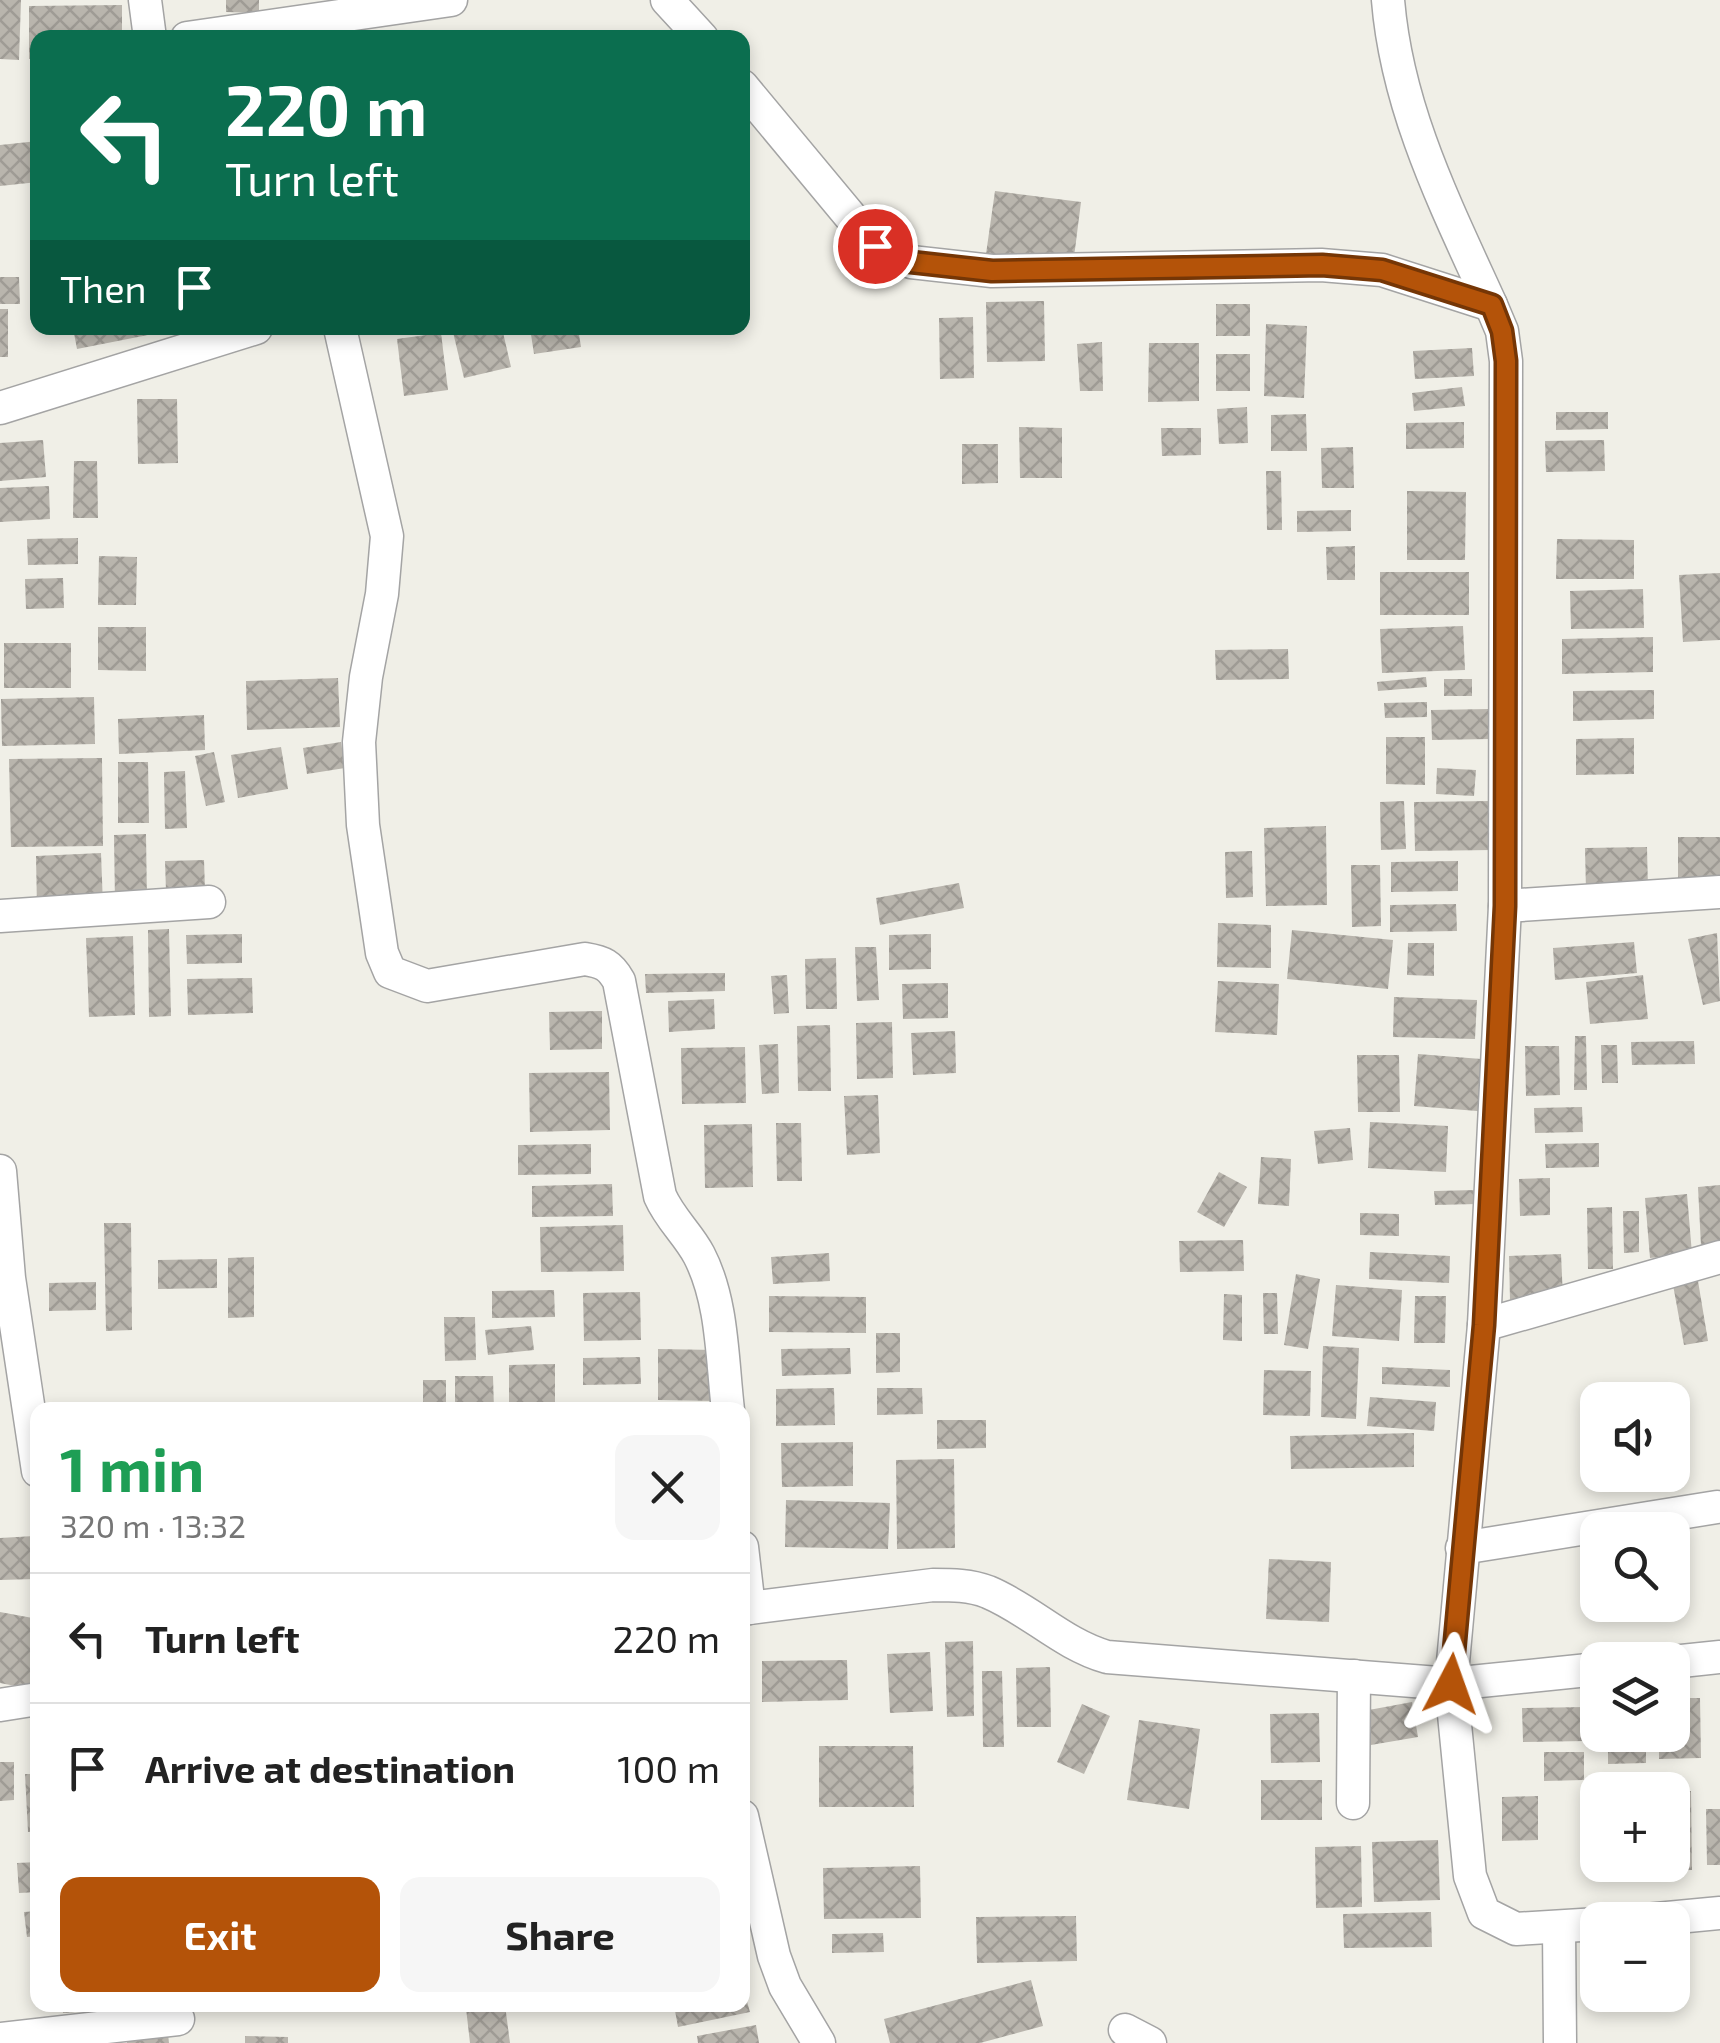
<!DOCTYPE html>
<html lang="en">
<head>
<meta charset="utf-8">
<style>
	:root { --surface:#fff; --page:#f6f6f6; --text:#222; --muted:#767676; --line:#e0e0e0; --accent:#b45309 }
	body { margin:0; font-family:"Exo 2",sans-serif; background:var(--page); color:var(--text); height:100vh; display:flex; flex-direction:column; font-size:38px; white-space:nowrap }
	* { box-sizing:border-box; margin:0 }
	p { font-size:32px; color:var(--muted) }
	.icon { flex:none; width:55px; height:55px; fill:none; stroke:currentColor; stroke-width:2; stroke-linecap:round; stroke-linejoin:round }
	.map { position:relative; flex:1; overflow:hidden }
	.sheet { position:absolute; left:30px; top:1402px; width:720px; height:610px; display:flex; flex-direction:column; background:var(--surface); border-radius:20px; box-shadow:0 5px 15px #0003 }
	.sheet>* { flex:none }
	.banner { position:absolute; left:30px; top:30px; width:720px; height:305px; border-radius:20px; box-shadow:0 5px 15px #0003; background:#0b6e4f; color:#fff; overflow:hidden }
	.buttons { position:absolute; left:1580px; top:1382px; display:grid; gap:20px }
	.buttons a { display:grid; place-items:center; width:110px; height:110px; border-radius:20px; background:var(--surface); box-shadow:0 5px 15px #0003; font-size:50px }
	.pin { position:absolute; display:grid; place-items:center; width:85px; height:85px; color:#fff; margin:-42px; border:5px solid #fff; border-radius:50%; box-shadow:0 2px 10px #0007 }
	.me { position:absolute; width:110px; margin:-55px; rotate:4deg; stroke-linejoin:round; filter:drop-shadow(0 0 8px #0008) }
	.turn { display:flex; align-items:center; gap:35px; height:210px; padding:0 30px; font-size:45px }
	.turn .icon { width:130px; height:130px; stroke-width:2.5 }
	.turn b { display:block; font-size:70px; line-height:85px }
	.then { display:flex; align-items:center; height:95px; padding:0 30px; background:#0003; gap:20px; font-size:38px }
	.round { display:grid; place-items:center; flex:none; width:105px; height:105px; border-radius:20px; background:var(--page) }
	.headline { display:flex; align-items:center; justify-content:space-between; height:170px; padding:0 30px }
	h1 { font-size:60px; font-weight:700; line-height:75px; color:#1e9e55 }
	.action { display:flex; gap:20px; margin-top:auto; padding:20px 30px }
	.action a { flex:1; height:115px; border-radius:20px; background:var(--accent); color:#fff; font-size:40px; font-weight:700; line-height:115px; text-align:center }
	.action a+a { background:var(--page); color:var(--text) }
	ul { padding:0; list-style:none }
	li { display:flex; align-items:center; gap:30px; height:130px; padding:0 30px; border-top:2px solid var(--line) }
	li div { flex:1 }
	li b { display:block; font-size:38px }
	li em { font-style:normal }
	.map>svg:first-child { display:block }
	.building { fill:url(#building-cross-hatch) }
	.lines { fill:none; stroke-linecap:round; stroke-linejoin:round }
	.street-casing { stroke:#a4a4a4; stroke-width:35 }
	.street { stroke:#fff; stroke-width:32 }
	.route-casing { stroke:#753606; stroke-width:25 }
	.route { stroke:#b45309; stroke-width:18 }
</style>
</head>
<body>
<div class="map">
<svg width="1720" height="2043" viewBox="0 0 1720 2043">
	<defs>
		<pattern id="building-cross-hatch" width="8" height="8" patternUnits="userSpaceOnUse" patternTransform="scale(2.5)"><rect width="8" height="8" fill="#b9b5ad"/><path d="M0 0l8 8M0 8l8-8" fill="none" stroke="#9f9b95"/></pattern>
	</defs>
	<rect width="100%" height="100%" fill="#f0efe7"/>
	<!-- building -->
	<g class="building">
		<path d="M0,0H21L19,60L0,59Z"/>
		<path d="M226,0H259V13L226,12Z"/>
		<path d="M122,5V38H38V59H29V6Z"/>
		<path d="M38,141V182L0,186V145Z"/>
		<path d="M995,191L1081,202L1073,265L986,254Z"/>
		<path d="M0,277H19L20,304H0Z"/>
		<path d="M1044,301L1045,361L987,362L986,302Z"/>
		<rect x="1216" y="304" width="34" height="32"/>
		<rect x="0" y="309" width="8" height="48"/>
		<path d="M973,317L974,378L940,379L939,318Z"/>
		<path d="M1266,324L1307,326L1304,398L1264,396Z"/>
		<path d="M73,328H146L148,335L77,349Z"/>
		<path d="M452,328H502L511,367L464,378Z"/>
		<path d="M530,328H578L581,347L534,354Z"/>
		<path d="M441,333L448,390L404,396L397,339Z"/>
		<path d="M1102,342L1103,391H1080L1077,344Z"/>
		<path d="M1149,343H1199V401L1148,402Z"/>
		<path d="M1472,348L1474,376L1415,379L1413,351Z"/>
		<rect x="1216" y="354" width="34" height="37"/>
		<path d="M1462,387L1465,406L1414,411L1412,393Z"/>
		<path d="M137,399H177L178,463L138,464Z"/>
		<path d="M1247,407L1248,443L1219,444L1217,409Z"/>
		<path d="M1556,412H1608V429L1556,430Z"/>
		<path d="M1306,414L1307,451H1271V415Z"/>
		<path d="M1464,422V448L1406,449V423Z"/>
		<path d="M1019,427L1062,428V478H1020Z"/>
		<path d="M1161,428H1201V455L1162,456Z"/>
		<path d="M43,440L46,477L0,481V443Z"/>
		<path d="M1604,440L1605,471L1546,472L1545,441Z"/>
		<path d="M962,444H998V483L962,484Z"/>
		<path d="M1353,447L1354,488H1322L1321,448Z"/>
		<path d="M74,461H97L98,518H73Z"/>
		<path d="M1266,471H1281L1282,530H1267Z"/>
		<path d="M49,486L50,519L0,522V488Z"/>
		<path d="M1407,491L1466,492L1465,560H1407Z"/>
		<path d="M1351,510V531L1297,532V511Z"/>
		<path d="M78,538V564L28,565L27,539Z"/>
		<path d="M1557,539L1634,540V579H1556Z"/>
		<path d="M1355,546V580H1327L1326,547Z"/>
		<path d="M99,556L137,557L136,605H98Z"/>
		<rect x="1380" y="572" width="89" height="43"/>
		<path d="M1720,573V640L1683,642L1679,575Z"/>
		<path d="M63,578L64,608L26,609L25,579Z"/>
		<path d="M1643,589L1644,628L1571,629L1570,591Z"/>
		<path d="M1463,626L1465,670L1382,673L1380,629Z"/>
		<path d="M98,627H146V671L98,670Z"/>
		<path d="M1653,637V672L1562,674V639Z"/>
		<rect x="4" y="643" width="67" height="45"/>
		<path d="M1288,649L1289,679L1216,680L1215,650Z"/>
		<path d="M1426,677L1427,687L1378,691L1377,682Z"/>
		<path d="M338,678L340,727L247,730L246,681Z"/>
		<rect x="1444" y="679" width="28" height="17"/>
		<path d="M1654,690V719L1573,721V691Z"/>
		<path d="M94,697L95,744L2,746L1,699Z"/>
		<path d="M1427,702V717L1385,718L1384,703Z"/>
		<path d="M1490,709L1491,739L1432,740L1431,710Z"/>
		<path d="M204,715L205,750L119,754L118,719Z"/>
		<path d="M1386,737H1425V785L1386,784Z"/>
		<path d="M1634,738V774L1576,775V739Z"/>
		<path d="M341,742L345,768L307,774L303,748Z"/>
		<path d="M281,747L288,789L238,798L231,755Z"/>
		<path d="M214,752L225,802L206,806L195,756Z"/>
		<path d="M102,758L103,846L11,847L9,759Z"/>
		<path d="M118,762H148L149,823H118Z"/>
		<path d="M1437,768L1476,770L1474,796L1436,794Z"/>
		<path d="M185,771L187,828L165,829L164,772Z"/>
		<path d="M1404,801L1406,849L1381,850L1380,802Z"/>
		<path d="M1492,801L1493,850L1415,851L1414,802Z"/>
		<path d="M1326,826L1327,905L1266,906L1264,828Z"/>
		<path d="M146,834L147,902L115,903L114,835Z"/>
		<rect x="1678" y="837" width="42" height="44"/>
		<path d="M1647,847L1648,890L1586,891L1585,848Z"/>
		<path d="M1252,851L1253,897L1226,898L1225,852Z"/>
		<path d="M101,853L103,906L37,908L36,856Z"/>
		<path d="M204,860L205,890L166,891L165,861Z"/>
		<path d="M1458,861V891L1391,892V862Z"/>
		<path d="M1351,865H1380L1381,926L1352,927Z"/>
		<path d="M959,883L964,908L880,925L876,898Z"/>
		<path d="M1456,904L1457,931L1390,932V905Z"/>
		<path d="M1218,923L1271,925V968L1217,967Z"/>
		<path d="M169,929L171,1016L149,1017L148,930Z"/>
		<path d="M1292,930L1393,940L1388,989L1287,979Z"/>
		<path d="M1717,933L1720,1001L1703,1005L1688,939Z"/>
		<path d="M242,934V963L187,964L186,935Z"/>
		<path d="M931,934V969L889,970V935Z"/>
		<path d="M133,936L135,1015L89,1017L86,938Z"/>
		<path d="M1634,942L1637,973L1555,980L1553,948Z"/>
		<path d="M1408,943H1434V976L1407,975Z"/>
		<path d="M855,947H876L879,1000L857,1001Z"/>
		<path d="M836,958L837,1009H806L805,959Z"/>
		<path d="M725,973V991L646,993L645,974Z"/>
		<path d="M787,975L789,1013L774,1014L771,976Z"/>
		<path d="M1643,975L1648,1019L1590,1024L1586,982Z"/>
		<path d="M252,978L253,1013L188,1015L187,979Z"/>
		<path d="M1218,981L1279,984L1277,1035L1215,1032Z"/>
		<path d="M948,983V1018L903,1019L902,984Z"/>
		<path d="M1394,997L1477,1000L1475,1039L1393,1037Z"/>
		<path d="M714,999L715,1029L669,1032L668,1001Z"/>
		<path d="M602,1011V1049L550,1050L549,1012Z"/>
		<path d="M892,1022L893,1078L857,1079L856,1023Z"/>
		<path d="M830,1025L831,1091H798L797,1026Z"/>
		<path d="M955,1031L956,1073L913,1075L911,1033Z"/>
		<path d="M1575,1036H1586L1587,1090H1574Z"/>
		<path d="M1694,1041L1695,1064L1632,1065L1631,1042Z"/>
		<path d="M778,1044L779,1093L762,1094L759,1045Z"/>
		<path d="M1601,1045H1617L1618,1083H1602Z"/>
		<path d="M1525,1046H1559L1560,1095L1526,1096Z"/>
		<path d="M745,1047L746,1103L682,1104L681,1048Z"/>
		<path d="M1418,1054L1494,1060L1490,1112L1414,1106Z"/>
		<path d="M1357,1055H1399L1400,1112H1358Z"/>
		<path d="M609,1072L610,1130L530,1132L529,1073Z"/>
		<path d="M878,1095L880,1153L847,1155L844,1096Z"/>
		<path d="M1582,1107L1583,1132L1535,1133L1534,1108Z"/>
		<path d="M1370,1122L1448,1126L1446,1172L1368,1168Z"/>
		<path d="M776,1123H801L802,1181H777Z"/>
		<path d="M752,1124L753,1187L705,1188L704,1125Z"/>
		<path d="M1350,1128L1353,1160L1318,1164L1314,1131Z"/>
		<path d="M1599,1143V1167L1546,1168L1545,1144Z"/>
		<path d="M591,1144V1174L518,1175V1145Z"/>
		<path d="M1261,1157L1291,1159L1289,1206L1258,1204Z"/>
		<path d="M1219,1172L1247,1187L1224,1227L1197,1212Z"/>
		<path d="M1550,1178V1215L1520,1216L1519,1179Z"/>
		<path d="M612,1184L613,1216L532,1217V1186Z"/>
		<path d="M1720,1185V1245L1701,1246L1698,1187Z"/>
		<path d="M1476,1190L1477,1204L1435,1205L1434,1191Z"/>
		<path d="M1687,1194L1692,1254L1650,1258L1645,1198Z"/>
		<path d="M1612,1207L1613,1269H1588L1587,1208Z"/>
		<path d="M1623,1211H1639V1252L1624,1253Z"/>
		<path d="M1360,1213L1399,1214V1236L1360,1235Z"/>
		<path d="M104,1223H131L132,1330L106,1331Z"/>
		<path d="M623,1225L624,1271L541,1272L540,1227Z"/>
		<path d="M1243,1240L1244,1271L1180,1272L1179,1241Z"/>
		<path d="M1370,1252L1450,1256L1449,1283L1369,1279Z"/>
		<path d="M829,1253L830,1281L773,1284L771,1257Z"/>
		<path d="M1561,1254L1563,1298L1510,1300L1509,1256Z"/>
		<path d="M254,1257V1317L228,1318V1258Z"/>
		<path d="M217,1259V1288L158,1289V1260Z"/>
		<path d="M1696,1269L1708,1341L1684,1345L1671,1274Z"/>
		<path d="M1296,1274L1320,1279L1308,1349L1284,1345Z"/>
		<path d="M96,1282V1310L49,1311V1283Z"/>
		<path d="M1336,1285L1402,1290L1399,1341L1332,1336Z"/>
		<path d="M554,1290L555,1317L492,1318V1291Z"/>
		<path d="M640,1292L641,1340L584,1341L583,1293Z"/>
		<path d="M1263,1293H1277L1278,1334H1264Z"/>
		<path d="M1224,1294L1242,1295V1341L1223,1340Z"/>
		<path d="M769,1296L866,1297V1333L769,1332Z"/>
		<path d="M1415,1296H1446L1445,1343H1414Z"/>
		<path d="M444,1317H475L476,1360L445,1361Z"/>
		<path d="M531,1326L534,1350L488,1355L485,1330Z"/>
		<path d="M876,1333H900V1372L876,1373Z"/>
		<path d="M1323,1346L1359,1348L1356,1419L1321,1417Z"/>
		<path d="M850,1348L851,1374L782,1376L781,1349Z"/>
		<path d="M658,1349L716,1350V1401L658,1400Z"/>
		<path d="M640,1357L641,1384L583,1385V1358Z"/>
		<path d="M555,1364V1410H509V1365Z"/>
		<path d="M1382,1367L1450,1370V1387L1382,1384Z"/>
		<path d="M1264,1370L1311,1371L1310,1416L1263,1415Z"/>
		<path d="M455,1376H493L494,1410H455Z"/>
		<rect x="423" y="1380" width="23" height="30"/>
		<path d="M834,1388L835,1425L776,1426V1389Z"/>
		<path d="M877,1388H922L923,1414L877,1415Z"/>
		<path d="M1370,1397L1436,1402L1434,1431L1367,1426Z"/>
		<path d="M937,1420H986V1448L937,1449Z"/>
		<path d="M1414,1433V1467L1291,1469L1290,1436Z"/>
		<path d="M853,1442V1486L782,1487L781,1443Z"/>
		<path d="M954,1459L955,1548L897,1549L896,1460Z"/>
		<path d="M786,1500L890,1503L888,1549L785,1547Z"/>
		<path d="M34,1536L36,1579L0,1580V1538Z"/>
		<path d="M1269,1559L1331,1562L1329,1622L1266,1619Z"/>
		<path d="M0,1612L38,1619L36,1690L0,1683Z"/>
		<path d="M973,1641L974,1716L947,1717L945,1642Z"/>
		<path d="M930,1652L933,1711L890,1713L887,1654Z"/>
		<path d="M847,1660L848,1700L762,1702V1661Z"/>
		<path d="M1050,1667L1051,1727H1017L1016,1668Z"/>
		<path d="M982,1671H1002L1004,1747H983Z"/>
		<path d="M1672,1698H1700L1701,1758L1659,1759V1735H1672Z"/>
		<path d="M1412,1702L1418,1737L1365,1746L1358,1712Z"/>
		<path d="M1082,1704L1110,1716L1084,1774L1057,1762Z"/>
		<path d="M1586,1707L1587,1741L1523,1742L1522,1708Z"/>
		<path d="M1319,1713L1320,1762L1271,1763L1270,1714Z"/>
		<path d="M1139,1720L1200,1729L1189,1809L1127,1800Z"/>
		<path d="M1608,1735H1646V1763L1608,1764Z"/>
		<path d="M819,1746H913L914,1807H819Z"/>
		<path d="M1544,1752H1584V1780L1544,1781Z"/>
		<path d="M0,1762H14V1800L0,1801Z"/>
		<path d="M25,1774H38V1831L28,1832Z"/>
		<rect x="1261" y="1780" width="61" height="40"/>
		<path d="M1672,1791H1691L1692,1870L1637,1871V1865H1672Z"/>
		<path d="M1538,1796V1840L1502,1841V1797Z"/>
		<path d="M1706,1809H1720V1865H1707Z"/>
		<path d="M1438,1840L1440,1900L1374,1902L1372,1842Z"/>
		<path d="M1361,1846L1362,1907L1316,1908L1315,1847Z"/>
		<path d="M38,1862V1892L19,1893L17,1863Z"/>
		<path d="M920,1866L921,1918L824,1919L823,1868Z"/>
		<path d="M38,1911V1936L27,1937L24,1912Z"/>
		<path d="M1431,1912L1432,1947L1344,1948L1343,1914Z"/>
		<path d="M1076,1916L1077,1961L977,1963L976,1917Z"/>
		<path d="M883,1933L884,1952L832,1953V1934Z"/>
		<path d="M1031,1980L1043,2026L980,2043H890L884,2019Z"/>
		<path d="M742,1984L750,2012L678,2027L674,2005H742Z"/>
		<path d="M62,2005H88V2011L63,2013Z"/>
		<path d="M505,2005L510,2043H470L466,2008Z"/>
		<path d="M513,2005H555V2011L513,2012Z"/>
		<path d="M756,2025L759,2043H698L697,2036Z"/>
		<path d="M168,2034L169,2043H127V2038Z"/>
		<path d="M245,2036L288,2037V2043H245Z"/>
	</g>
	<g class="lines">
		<!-- street casing -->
		<g class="street-casing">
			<g id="street">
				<path d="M145,0L150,38"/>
				<path d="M667,0L702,38"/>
				<path d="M1388,0C1397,110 1446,206 1491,305L1502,331L1506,361L1505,906L1484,1325L1451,1684L1598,1669"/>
				<path d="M187,38L451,0"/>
				<path d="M742,86L875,246L911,262L992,271L1321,265L1382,270L1491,305"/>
				<path d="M340,328L387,536L382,594L366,677L359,742L363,825L382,953L390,972L427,986L585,959C603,962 610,965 619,981L660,1196C670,1219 688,1234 699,1255C723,1301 722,1360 728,1410"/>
				<path d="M0,408L256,328"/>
				<path d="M1505,906L1720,892"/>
				<path d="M0,916L209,902"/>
				<path d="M0,1171L9,1278L38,1471"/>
				<path d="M1484,1325L1720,1257"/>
				<path d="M742,1547L749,1608"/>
				<path d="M1462,1548L1717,1507"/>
				<path d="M742,1609L933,1585C952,1585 970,1585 988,1592C1031,1610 1062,1644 1107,1657L1451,1684L1470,1876L1484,1913L1516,1929L1598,1924"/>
				<path d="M1672,1662L1720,1657"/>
				<path d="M0,1705L38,1699"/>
				<path d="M1353,1803L1354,1676"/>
				<path d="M742,1816L774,1956L785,1986L819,2043"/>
				<path d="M1646,1920L1720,1913"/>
				<path d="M1559,1928L1560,2043"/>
				<path d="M1125,2030L1150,2043"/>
				<path d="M0,2039L178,2019"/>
			</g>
		</g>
		<!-- street -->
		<use href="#street" class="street"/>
	</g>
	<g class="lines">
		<!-- route casing -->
		<g class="route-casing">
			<path id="route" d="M875,246L911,262L992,271L1322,265L1382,270L1492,305L1502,331L1506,361L1505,906L1484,1325L1451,1684"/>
		</g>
		<!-- route -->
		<use href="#route" class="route"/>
	</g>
</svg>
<div class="buttons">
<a><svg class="icon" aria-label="sound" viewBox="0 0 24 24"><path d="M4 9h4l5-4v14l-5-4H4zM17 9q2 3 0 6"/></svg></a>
<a><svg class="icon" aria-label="search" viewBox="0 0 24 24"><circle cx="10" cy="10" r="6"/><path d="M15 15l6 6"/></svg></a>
<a><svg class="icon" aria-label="layers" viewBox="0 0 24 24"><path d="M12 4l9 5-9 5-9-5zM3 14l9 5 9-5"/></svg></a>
<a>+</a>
<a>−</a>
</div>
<div class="pin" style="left:875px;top:246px;background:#d93025"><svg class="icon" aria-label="arrive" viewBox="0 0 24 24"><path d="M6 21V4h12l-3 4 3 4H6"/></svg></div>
<svg class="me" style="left:1451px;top:1684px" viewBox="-20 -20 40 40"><path d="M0-17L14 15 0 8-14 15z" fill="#b45309" stroke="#fff" stroke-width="4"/></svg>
<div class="banner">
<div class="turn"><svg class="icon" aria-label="left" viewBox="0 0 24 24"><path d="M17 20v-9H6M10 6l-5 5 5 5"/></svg><div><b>220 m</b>Turn left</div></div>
<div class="then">Then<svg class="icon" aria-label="arrive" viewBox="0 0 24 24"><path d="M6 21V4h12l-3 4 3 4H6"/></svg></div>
</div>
<section class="sheet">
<div class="headline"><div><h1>1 min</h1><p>320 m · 13:32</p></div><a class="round"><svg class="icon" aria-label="close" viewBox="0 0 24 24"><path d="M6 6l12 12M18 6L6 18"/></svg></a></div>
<ul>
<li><svg class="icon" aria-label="left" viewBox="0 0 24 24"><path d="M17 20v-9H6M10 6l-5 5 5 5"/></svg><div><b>Turn left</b></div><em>220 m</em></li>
<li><svg class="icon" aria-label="arrive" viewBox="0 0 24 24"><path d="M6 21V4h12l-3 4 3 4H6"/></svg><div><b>Arrive at destination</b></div><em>100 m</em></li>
</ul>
<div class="action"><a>Exit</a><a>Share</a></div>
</section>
</div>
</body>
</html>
